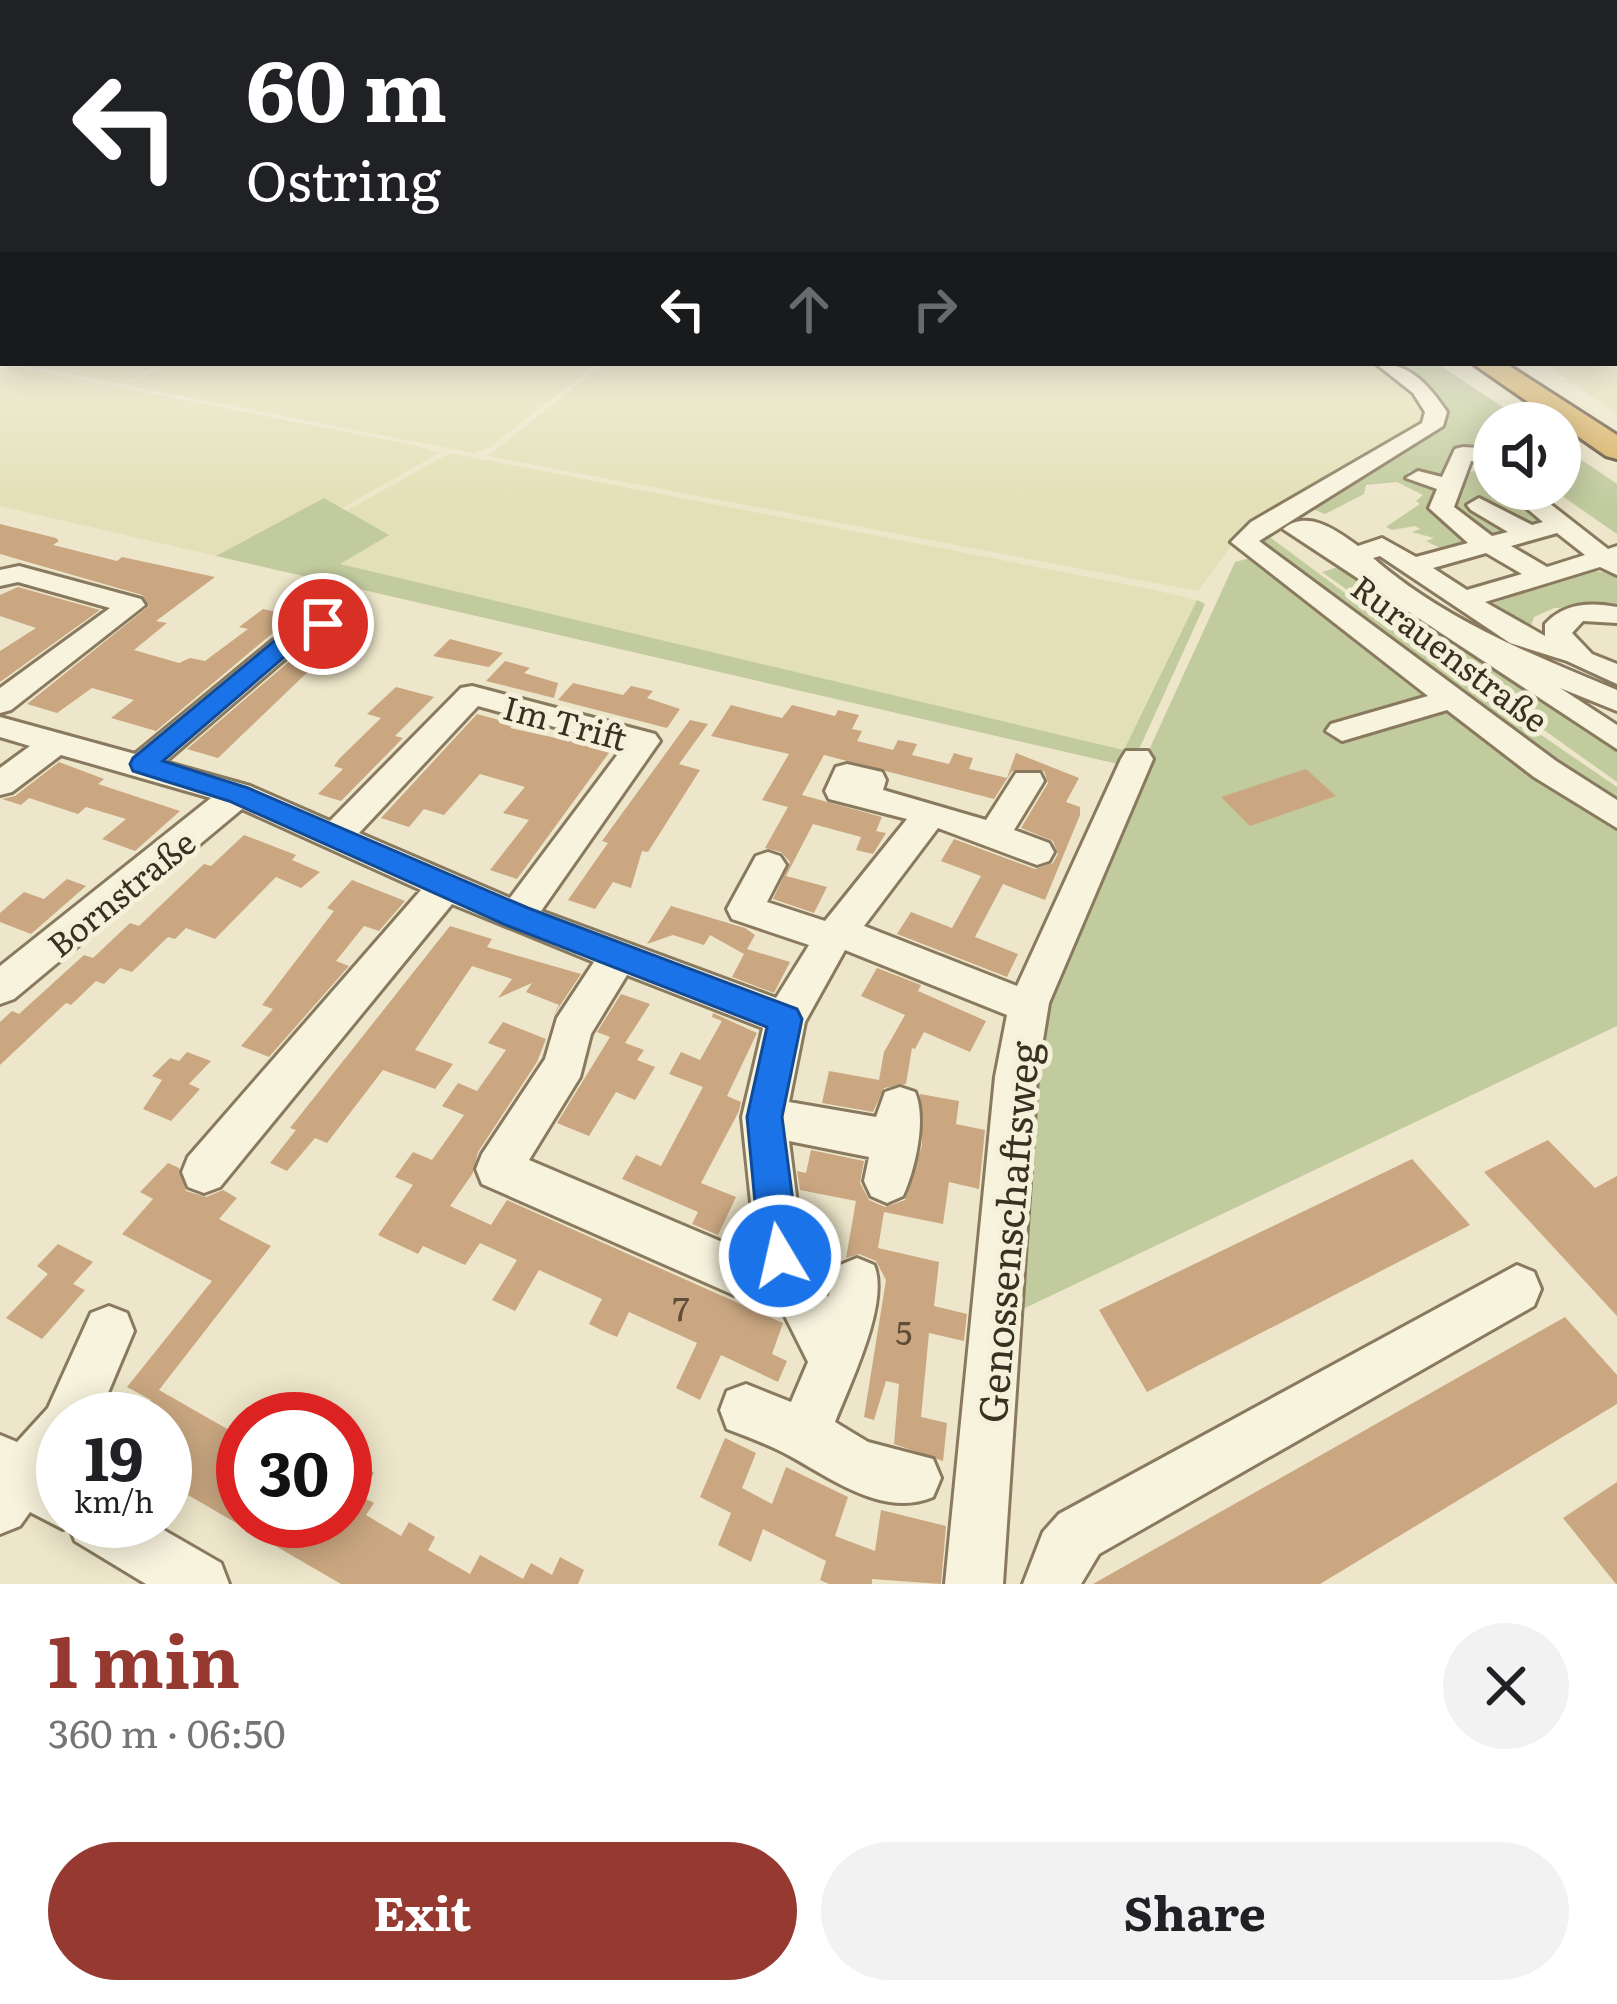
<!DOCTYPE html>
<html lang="en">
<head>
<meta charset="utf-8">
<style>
	:root { --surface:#fff; --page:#f2f2f2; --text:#202124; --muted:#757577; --accent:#963a31 }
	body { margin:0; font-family:Literata,serif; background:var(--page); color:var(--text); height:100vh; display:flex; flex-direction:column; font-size:45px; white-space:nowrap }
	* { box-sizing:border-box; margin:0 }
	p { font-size:39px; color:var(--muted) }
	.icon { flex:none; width:66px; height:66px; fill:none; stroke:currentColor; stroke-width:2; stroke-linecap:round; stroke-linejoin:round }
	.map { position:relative; height:1584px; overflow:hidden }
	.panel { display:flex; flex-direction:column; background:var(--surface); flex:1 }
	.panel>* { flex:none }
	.top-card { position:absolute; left:0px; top:0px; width:1617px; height:366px; box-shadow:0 6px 30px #0003; background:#202124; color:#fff; overflow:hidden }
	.fabs { position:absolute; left:1473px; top:402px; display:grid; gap:24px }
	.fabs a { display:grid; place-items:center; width:108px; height:108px; border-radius:50%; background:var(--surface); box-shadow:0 6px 30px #0003; font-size:60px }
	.speed { position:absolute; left:36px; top:1392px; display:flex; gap:24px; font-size:60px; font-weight:700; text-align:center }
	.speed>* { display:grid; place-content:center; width:156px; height:156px; border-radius:50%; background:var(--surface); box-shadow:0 6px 30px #0003; line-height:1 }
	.speed small { font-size:30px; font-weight:400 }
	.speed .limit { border:18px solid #d22; background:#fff; color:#111 }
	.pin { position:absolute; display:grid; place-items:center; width:102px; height:102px; color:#fff; margin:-51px; border:6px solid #fff; border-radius:50%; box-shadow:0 3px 12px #0007 }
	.me { position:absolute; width:132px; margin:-66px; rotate:351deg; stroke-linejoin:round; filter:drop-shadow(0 0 9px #0008) }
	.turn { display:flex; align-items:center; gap:42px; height:252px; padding:0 48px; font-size:54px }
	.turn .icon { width:156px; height:156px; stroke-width:2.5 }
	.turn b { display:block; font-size:84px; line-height:102px }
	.lanes { display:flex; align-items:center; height:114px; padding:0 48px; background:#0003; justify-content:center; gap:60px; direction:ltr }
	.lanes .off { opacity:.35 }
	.round { display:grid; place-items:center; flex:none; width:126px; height:126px; border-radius:63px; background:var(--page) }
	.overview { display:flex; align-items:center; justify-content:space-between; height:204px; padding:0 48px }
	h1 { font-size:72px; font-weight:700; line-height:90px; color:var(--accent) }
	.action { display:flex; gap:24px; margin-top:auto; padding:24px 48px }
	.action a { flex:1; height:138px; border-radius:72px; background:var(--accent); color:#fff; font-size:48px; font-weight:700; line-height:138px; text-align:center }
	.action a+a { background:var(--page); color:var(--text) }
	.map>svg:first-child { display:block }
	.farmland { fill:#e3e0b7 }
	.green { fill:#c1cb9d }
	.building { fill:#caa781 }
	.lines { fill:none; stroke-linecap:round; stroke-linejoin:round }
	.minor-casing { stroke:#897a5f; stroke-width:6 }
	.highway-casing { stroke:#584732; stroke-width:6 }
	.minor { fill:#f8f3dd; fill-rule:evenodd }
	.highway { fill:#d7af5f; fill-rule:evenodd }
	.route { fill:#1a73e8; stroke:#114b97; stroke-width:3 }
	.labels { text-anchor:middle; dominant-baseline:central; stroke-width:10; stroke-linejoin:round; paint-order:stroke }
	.street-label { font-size:33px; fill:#3a3021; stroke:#f5f0d9 }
	.near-number-label { font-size:33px; fill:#5e4e39 }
	.near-street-label { font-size:39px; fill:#3a3021; stroke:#f5f0d9 }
</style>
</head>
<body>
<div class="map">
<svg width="1617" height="1584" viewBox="0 0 1617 1584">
	<rect width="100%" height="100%" fill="#ede6ca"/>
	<!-- farmland -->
	<g class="farmland">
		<path d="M1617,324V414L1552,369L1553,363H1614Z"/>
		<path d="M15,363H164L122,384Z"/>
		<path d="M170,363H598L490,447L473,453L125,385Z"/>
		<path d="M604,363H1381L1415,390L1425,416L1420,425L1234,542L1198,591L488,456Z"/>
		<path d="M11,366L418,446L439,453L342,508L324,498L216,556L0,506V369Z"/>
		<path d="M450,453L1145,588L1197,600L1125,750L338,564L388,535L346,511Z"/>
	</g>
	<!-- green -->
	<g class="green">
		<path d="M1390,363H1436L1527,423H1494V452L1480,448L1441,481L1409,471L1406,480L1439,487L1431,504L1436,515L1470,540L1442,549L1426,541L1434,538L1412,532L1420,529L1415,526L1392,530L1386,527L1420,504L1416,501L1423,495L1397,482L1366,485L1364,494L1325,514L1310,508L1422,441L1447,420L1410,377Z"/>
		<path d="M1560,445L1617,484V534L1552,489H1560Z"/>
		<path d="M1475,471L1494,477V489H1511L1548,519L1528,526L1491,505L1510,531L1486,535L1457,519L1451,500L1464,473Z"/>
		<path d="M324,498L389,535L340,564L1124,750L1197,600L1205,604L1131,767L216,556Z"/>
		<path d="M1267,535L1484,696L1617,787V805L1558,767L1259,543L1258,536Z"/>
		<path d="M1254,557L1617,824V1026L1004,1318L1030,1044L1091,877L1235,562Z"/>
		<path d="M1335,568L1349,569L1617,749V782L1322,572Z"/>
		<path d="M1590,570L1617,575V607L1554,608L1534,617L1530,629L1487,605Z"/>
	</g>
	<!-- building -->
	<g class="building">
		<path d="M0,524L56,538L59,541L53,545L117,561L122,557L215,577L156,621L167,623L134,650L179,663L190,658L205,661L248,629L239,627L263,609L293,616L156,731L111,718L134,700L92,688L57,713L27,704L149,606L142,595L0,554Z"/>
		<path d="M18,587L100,610L0,682V651L36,628L0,616V595Z"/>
		<path d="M325,595L372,607L355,622L306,610Z"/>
		<path d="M450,639L503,653L489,667L433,656Z"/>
		<path d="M292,659L315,665L218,758L187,749Z"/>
		<path d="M505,661L530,668L524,673L558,683L554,698L486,681Z"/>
		<path d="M573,683L623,695L631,686L653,691L647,698L680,709L667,728L558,700Z"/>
		<path d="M396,687L434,697L395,736L403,738L341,801L318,794L343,769L334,766L339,759L381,718L367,714Z"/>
		<path d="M731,705L782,718L792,705L835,716L838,710L859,715L852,729L862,731L857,741L893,750L898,740L917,744L912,755L949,764L954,753L964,756L973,758L969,769L1007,778L1016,753L1079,778L1066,802L1080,807V815L1045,900L1003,884L975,937L1018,954L1007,977L897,934L911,912L952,928L981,876L941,861L954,839L1035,869L1053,863L1058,854L1053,841L1021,828L1048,783L1044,771H1012L994,799L824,755L802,795L882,817L876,831L886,833L873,854L856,850L861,837L813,824L786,876L827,887L814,913L773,899L790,862L781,852L765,848L788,807L762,800L789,754L711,736Z"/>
		<path d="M477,714L514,724L510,728L611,750L517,879L490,870L529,820L503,813L525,787L480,774L444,815L424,809L409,827L381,818Z"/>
		<path d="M690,720L708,724L679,764L700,770L648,852L642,851L631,888L613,882L595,909L568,900L608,843L602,841Z"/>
		<path d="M59,762L104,779L98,784L180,811L135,851L102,839L126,819L86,807L78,814L29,798L21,805L2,799L15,796Z"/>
		<path d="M1306,769L1336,796L1250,826L1221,797Z"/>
		<path d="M244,835L296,855L292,860L320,872L301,888L276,877L215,939L186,928L175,939L168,937L132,972L120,968L104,984L96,981L71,1005L66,1003L0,1065V1022L12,1011L19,1014L84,955L93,958L130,923L139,926L204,864L211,866Z"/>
		<path d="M67,879L86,886L31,934L0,922V913L24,892L44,899Z"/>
		<path d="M352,880L405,901L379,931L364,926L336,961L349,966L269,1057L241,1046L273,1009L262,1005L334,911L327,908Z"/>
		<path d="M671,906L745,928L755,935L747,949L790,962L774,993L732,977L744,954L710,935L704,945L673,935L647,944Z"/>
		<path d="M450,926L492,939L487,947L581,974L553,1016L559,1005L526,992L532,983L498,998L512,979L472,966L415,1050L453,1064L435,1089L383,1070L327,1143L315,1138L287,1171L270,1163L296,1130L290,1128Z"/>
		<path d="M877,968L921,985L918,991L986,1021L970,1052L924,1032L915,1049L912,1048L906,1084L884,1088L873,1112L822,1103L829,1071L879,1080L884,1052L905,1015L861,996Z"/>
		<path d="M621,994L650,1004L625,1043L644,1050L637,1060L655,1067L635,1100L616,1092L589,1136L557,1123L610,1037L597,1032Z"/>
		<path d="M713,1013L757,1033L727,1096L741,1102L739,1111L701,1183L736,1197L718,1235L692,1224L698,1212L622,1179L636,1155L661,1166L703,1087L669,1074L681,1052L700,1060L722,1021L712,1017Z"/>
		<path d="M503,1022L546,1039L537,1062L478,1152L473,1173L450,1206L491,1225L507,1200L783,1323L772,1354L787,1361L778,1382L721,1355L700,1400L676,1388L697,1343L629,1312L617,1337L603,1331L589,1324L602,1299L539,1270L515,1311L492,1300L517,1260L480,1243L465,1265L423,1246L418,1254L378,1235L413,1185L395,1177L413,1152L432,1160L464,1115L442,1106L458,1083L477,1091L506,1050L488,1043Z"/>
		<path d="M187,1052L211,1061L189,1084L200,1089L171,1121L143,1109L162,1080L152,1076L170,1058L179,1061Z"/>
		<path d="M920,1094L959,1101L956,1124L985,1130L979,1189L949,1182L943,1224L884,1212L878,1248L939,1262L934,1306L967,1314L964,1341L929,1333L921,1417L947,1423L943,1461L894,1444L899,1384L886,1381L874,1420L864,1417L886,1280L876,1261L859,1254L846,1258L856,1201L800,1190L797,1171L806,1173L811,1150L864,1161L860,1183L869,1200L885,1207L905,1200L922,1145Z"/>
		<path d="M1548,1140L1595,1188L1617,1176V1316L1484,1172Z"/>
		<path d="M1412,1159L1470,1225L1147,1392L1099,1310Z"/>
		<path d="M168,1163L179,1168L186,1191L206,1197L223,1190L237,1198L219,1219L271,1246L159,1390L243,1438V1521H345V1456L374,1473L360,1496L374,1503L366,1515L401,1536L409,1522L435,1537L428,1550L470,1574L480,1555L523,1579L531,1563L552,1575L560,1557L584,1570L578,1584H341L176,1488L165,1504V1419H136L151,1400L127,1387L212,1281L122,1234L153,1199L140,1192Z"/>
		<path d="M58,1244L93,1262L73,1284L85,1290L42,1339L6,1318L48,1274L37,1266Z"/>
		<path d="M1565,1317L1617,1375V1404L1320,1584H1093Z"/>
		<path d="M725,1438L756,1453L742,1488L772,1504L786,1467L848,1497L835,1536L875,1551L881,1510L946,1526L941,1584L872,1579V1584H829L820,1580L826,1561L763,1529L751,1562L718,1545L731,1513L700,1497Z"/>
		<path d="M1617,1482V1584H1616L1563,1518Z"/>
	</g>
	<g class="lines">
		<!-- minor casing -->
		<g class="minor-casing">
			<g id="minor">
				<path d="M3,342V354L0,355V343Z"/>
				<path d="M1375,363C1410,363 1428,384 1447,412L1443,426L1259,541L1556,761L1617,800V828L1534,777L1447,710L1342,741L1326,731L1331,724L1428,696L1231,542L1251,522L1422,423L1425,412L1413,393Z"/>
				<path d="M1463,447L1494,449V463L1471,461L1454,507L1492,536L1508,532L1471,510L1467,505L1479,498L1532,525L1543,522L1504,489H1531L1608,549L1617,546V575L1600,567L1485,602L1545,636V624C1564,603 1590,602 1617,607V623L1583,621L1572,633L1592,654L1617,664V684L1567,661L1510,643L1380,556L1373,558C1443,619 1532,655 1617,690V711L1560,688L1617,725V749L1283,529C1307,509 1336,530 1358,546L1382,538L1416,557L1468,543L1429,508L1437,489L1406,478L1418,471L1442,477L1455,449ZM1557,533L1585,555L1547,567L1511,546ZM1486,553L1522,574L1467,590L1433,568Z"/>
				<path d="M19,566L141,599L145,605L11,710L0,713V688L110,608L18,582L0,586V570Z"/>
				<path d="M323,616L337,624L333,630L292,653L165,762L250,786L330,821L461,688L472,686L655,734L660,741L655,748L541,911L776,998L809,945L732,919L727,909L756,856L768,852L780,856L786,865L767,902L825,921L907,819L829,799L825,791L836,767L847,764L882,772L886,780L883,790L986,820L1016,773H1040L1044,781L1014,830L1049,843L1054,852L1049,861L1037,865L938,828L864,926L1017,986L1121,759L1126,751H1148L1153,759L1049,1003L1037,1077L1003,1584H945L995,1077L1007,1015L845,950L805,1022L789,1102L876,1117L885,1092L900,1087L915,1092C927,1119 915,1170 903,1196L887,1203L871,1196L864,1181L869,1157L789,1141L803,1251L828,1297L840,1265L857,1258L874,1265C890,1302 850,1384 835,1422L868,1442L933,1459L941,1478L933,1497C884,1518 832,1479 790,1456C770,1445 748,1437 727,1429L720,1410L727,1391L746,1384L791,1402L808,1362L769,1284L734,1295L482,1184L476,1169L482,1154L545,1059L557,1018L594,962L452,904L220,1187L204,1193L188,1187L182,1172L188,1157L421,890L242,809L14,999L0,1004V966L211,798L61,755L12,792L0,795V768L30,746L0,737V717L135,754L272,641ZM478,706L624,746L510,898L359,833ZM627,975L763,1028L742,1117L755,1240L734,1247L529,1160L580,1077L591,1034Z"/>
				<path d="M1517,1265L1534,1272L1541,1289L1534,1306L1099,1554L1081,1584H1023L1043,1532L1059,1514Z"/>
				<path d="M109,1306L127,1313L134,1331L97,1419H63V1521H148L221,1563L229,1584H146L75,1541L69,1526L63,1529L30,1512L20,1526L0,1534V1435L17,1442L48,1408L91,1313Z"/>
			</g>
		</g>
		<!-- highway casing -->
		<g class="highway-casing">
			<path id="highway" d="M1472,363H1505L1617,435V459L1606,456Z"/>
		</g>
		<!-- minor -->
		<use href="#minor" class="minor"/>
		<!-- highway -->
		<use href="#highway" class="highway"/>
	</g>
	<!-- sky -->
	<linearGradient id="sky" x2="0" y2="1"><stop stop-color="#8fbad7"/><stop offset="0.56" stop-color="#f7f4e7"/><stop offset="1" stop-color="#f7f4e7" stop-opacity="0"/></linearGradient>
	<rect width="1617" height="507" fill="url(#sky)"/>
	<!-- route -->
	<path class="route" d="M323,617L335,624L331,629L290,652L163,761L248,788L528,908L797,1009L802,1019L782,1117L800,1256L794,1270L780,1276L766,1270L760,1256L747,1117L767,1027L506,925L229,801L133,771L130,764L133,758L273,642Z"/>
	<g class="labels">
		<!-- street labels -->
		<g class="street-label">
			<text transform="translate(1451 652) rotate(37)">Rurauenstraße</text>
			<text transform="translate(566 721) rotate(15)">Im Trift</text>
			<text transform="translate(120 892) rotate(-39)">Bornstraße</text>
		</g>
		<!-- near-number labels -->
		<g class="near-number-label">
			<text x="681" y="1306">7</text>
			<text x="904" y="1330">5</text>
		</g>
		<!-- near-street labels -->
		<g class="near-street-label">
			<text transform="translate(1006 1232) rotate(-85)">Genossenschaftsweg</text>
		</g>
	</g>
</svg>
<div class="fabs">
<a><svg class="icon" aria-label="sound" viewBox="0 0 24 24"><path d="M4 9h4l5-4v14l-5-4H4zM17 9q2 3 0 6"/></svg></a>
</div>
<div class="speed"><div>19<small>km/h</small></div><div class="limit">30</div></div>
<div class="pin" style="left:323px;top:624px;background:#d93025"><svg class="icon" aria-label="arrive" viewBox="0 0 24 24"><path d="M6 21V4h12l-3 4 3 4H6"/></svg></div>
<svg class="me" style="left:780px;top:1256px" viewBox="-20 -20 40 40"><circle r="17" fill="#1a73e8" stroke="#fff" stroke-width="3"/><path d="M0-11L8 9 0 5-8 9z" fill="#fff"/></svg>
<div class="top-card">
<div class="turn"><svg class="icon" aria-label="left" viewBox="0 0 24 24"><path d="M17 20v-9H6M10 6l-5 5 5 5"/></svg><div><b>60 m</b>Ostring</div></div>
<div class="lanes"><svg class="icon" aria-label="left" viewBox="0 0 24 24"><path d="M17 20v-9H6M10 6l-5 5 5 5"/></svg><svg class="icon off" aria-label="ahead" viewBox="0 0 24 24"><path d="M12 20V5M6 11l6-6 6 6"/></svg><svg class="icon off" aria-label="right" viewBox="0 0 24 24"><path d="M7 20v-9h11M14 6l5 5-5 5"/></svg></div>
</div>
</div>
<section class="panel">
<div class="overview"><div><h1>1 min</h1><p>360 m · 06:50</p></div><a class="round"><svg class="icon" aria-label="close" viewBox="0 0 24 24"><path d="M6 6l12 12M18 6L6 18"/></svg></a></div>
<div class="action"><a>Exit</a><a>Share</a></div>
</section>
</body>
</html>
